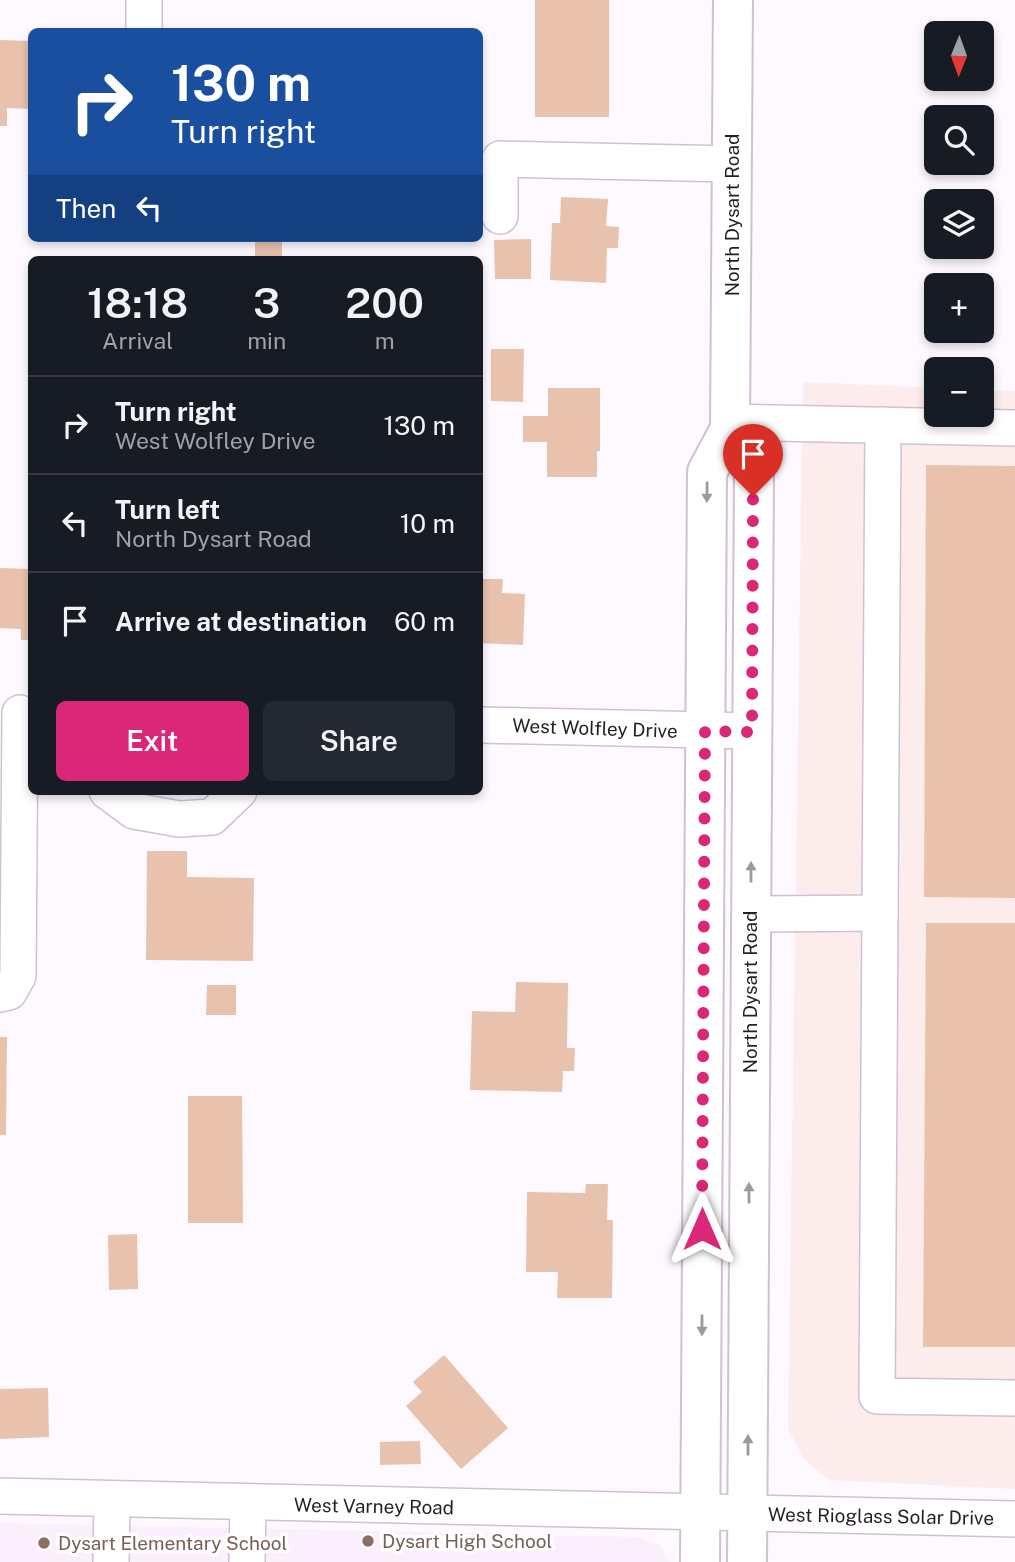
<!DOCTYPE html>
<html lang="en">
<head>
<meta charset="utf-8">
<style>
	:root { --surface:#171b24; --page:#242831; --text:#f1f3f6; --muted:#9ea1a6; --line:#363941; --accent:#db2777 }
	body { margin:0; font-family:"Public Sans",sans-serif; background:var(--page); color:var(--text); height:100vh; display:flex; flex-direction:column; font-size:26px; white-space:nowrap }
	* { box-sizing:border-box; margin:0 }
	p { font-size:23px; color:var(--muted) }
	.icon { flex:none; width:38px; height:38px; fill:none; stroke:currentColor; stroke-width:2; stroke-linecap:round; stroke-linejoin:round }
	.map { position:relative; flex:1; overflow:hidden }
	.details { position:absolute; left:28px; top:256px; width:455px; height:539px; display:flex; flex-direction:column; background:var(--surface); border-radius:10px; box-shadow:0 4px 10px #0003 }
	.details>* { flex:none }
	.guide { position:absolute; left:28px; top:28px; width:455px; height:214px; border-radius:10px; box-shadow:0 4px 10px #0003; background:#1a4fa0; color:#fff; overflow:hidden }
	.needle { width:46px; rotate:181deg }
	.buttons { position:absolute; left:924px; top:21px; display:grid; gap:14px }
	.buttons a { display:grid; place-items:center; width:70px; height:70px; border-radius:10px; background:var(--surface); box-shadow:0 4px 10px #0003; font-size:35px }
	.pin { position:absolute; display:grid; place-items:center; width:60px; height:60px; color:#fff; margin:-72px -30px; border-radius:50% 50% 50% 0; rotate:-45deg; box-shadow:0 0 7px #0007 }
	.pin .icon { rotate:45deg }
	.me { position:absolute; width:77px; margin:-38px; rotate:0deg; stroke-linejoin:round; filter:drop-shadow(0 0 5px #0008) }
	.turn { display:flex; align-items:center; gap:24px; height:147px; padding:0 28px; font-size:32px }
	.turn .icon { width:91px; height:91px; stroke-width:2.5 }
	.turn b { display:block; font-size:49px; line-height:60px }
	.then { display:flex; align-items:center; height:66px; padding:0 28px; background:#0003; gap:14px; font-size:26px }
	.eta { display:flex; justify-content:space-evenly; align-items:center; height:119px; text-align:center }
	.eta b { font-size:42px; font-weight:600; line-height:49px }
	.primary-button { display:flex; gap:14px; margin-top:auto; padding:14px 28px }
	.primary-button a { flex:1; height:80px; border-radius:10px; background:var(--accent); color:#fff; font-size:28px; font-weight:600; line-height:80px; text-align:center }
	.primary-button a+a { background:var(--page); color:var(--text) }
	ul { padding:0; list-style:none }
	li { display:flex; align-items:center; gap:21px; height:98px; padding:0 28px; border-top:2px solid var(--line) }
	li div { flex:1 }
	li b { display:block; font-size:26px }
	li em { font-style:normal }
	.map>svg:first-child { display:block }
	.industrial { fill:#fcecec }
	.built { fill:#fbeefd }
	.building { fill:#e8c2ad }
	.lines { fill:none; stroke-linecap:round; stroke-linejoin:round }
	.minor-casing { stroke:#d0c1d2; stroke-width:38 }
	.major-casing { stroke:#d0c1d2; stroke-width:42 }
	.minor { stroke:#fff; stroke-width:35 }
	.major { stroke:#fff; stroke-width:38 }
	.oneway { fill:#9c9a9d }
	.route { stroke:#db2777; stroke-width:12; stroke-dasharray:0 21.6 }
	.education-dot { fill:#8d6e63; stroke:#fff; stroke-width:2.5 }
	.labels { text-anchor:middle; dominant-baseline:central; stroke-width:7; stroke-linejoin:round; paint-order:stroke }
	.street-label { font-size:19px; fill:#241e25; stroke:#fff }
	.education-label { font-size:19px; fill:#785e54; stroke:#fff; text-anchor:start }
</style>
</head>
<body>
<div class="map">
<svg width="1015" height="1562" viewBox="0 0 1015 1562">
	<rect width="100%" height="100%" fill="#fef8ff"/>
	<!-- industrial -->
	<path class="industrial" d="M803,382L936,388V415H982V390L1015,391V1489L829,1480L803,1458L788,1428Z"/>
	<!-- built -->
	<path class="built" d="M0,1523L637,1537L660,1545L669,1562H0Z"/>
	<!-- building -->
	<g class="building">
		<rect x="535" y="0" width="74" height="117"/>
		<path d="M0,40L32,41V109L7,108V126H0Z"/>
		<path d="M561,197L608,199L606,226L619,227L618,248H607L606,283L550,280L552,223H560Z"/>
		<rect x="255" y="238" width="27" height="21"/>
		<path d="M531,239V279H495L494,240Z"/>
		<path d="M491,349H524L523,402L491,401Z"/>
		<path d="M548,388H600V451H597V477H547V442H523V416H548Z"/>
		<path d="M926,465L1015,466V898L924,897Z"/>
		<path d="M29,543H32V640H21V629L0,628V568L28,569Z"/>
		<path d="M480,579H503L502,593L525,594L523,645L480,643Z"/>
		<path d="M147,851H187V877L254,878L253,961L146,960Z"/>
		<path d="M926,923H1015V1347H923Z"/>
		<path d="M516,982L568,983L567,1048H575L574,1071H563L562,1092L470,1090L472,1011L515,1012Z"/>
		<path d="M207,985H236V1015H206Z"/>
		<path d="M0,1037H7L6,1135H0Z"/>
		<path d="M188,1096H242L243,1223H188Z"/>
		<path d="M586,1184H608L607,1220H613L612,1298H557L558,1272H526L527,1192L585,1193Z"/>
		<path d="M137,1234L138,1289L109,1290L108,1235Z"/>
		<path d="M444,1355L508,1428L461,1469L406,1406L422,1392L413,1382Z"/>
		<path d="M48,1388L49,1437L0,1439V1389Z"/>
		<path d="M420,1441L421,1464L380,1465V1442Z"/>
	</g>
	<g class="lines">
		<!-- minor casing -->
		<g class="minor-casing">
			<g id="minor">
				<path d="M144,32V0"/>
				<path d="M500,216V159L732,164"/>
				<path d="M730,422L1015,428"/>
				<path d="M883,425L877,1396L1015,1398"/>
				<path d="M480,725L752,731"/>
				<path d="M107,791L134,811L179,819L212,817L239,791"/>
				<path d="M750,914L880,913"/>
				<path d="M0,994L9,992L18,976L20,713"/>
				<path d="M0,1496L1015,1519"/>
				<path d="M111,1562L112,1499"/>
				<path d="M247,1562L248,1503"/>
			</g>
		</g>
		<!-- major casing -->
		<g class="major-casing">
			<g id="major">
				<path d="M730,429L754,470L747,1562"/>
				<path d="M700,1562L707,472L730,429L733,0"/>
			</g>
		</g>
		<!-- minor -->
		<use href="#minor" class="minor"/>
		<!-- major -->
		<use href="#major" class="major"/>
	</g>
	<!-- one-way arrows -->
	<defs><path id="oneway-solid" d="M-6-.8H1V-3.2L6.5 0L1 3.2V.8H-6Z" transform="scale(1.75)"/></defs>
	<g class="oneway">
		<use href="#oneway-solid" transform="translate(707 492) rotate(91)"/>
		<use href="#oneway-solid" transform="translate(751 872) rotate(-90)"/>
		<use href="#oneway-solid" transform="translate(749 1193) rotate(-90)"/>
		<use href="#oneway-solid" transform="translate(702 1325) rotate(90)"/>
		<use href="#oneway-solid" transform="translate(748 1445) rotate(-90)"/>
	</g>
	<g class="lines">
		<!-- route -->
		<path class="route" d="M702,1229L705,731L752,732L753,496"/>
	</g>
	<!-- markers -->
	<g class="education-dot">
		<circle cx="368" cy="1541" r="7"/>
		<circle cx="44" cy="1543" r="7"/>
	</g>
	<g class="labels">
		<!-- street labels -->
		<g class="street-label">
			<text transform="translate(732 215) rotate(-90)">North Dysart Road</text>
			<text transform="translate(595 728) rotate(2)">West Wolfley Drive</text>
			<text transform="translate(750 992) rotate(-90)">North Dysart Road</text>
			<text transform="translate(374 1506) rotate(1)">West Varney Road</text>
			<text transform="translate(881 1516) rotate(1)">West Rioglass Solar Drive</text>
		</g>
		<!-- education labels -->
		<g class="education-label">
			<text x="382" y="1541">Dysart High School</text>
			<text x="58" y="1543">Dysart Elementary School</text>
		</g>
	</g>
</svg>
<div class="buttons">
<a><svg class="needle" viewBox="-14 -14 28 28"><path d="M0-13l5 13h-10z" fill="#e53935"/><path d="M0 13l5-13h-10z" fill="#9ea1a6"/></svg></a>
<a><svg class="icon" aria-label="search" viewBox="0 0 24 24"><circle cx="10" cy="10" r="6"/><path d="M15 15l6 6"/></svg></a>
<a><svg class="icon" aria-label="layers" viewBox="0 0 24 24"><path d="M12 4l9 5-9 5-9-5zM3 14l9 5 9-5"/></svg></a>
<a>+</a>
<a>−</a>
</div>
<div class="pin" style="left:753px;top:496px;background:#d93025"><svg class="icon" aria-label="arrive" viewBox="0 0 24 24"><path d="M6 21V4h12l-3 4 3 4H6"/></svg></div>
<svg class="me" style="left:702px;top:1229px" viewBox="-20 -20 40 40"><path d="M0-17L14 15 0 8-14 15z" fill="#db2777" stroke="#fff" stroke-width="4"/></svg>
<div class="guide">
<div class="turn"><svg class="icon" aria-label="right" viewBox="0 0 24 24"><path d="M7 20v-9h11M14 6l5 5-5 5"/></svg><div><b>130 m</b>Turn right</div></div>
<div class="then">Then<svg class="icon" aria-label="left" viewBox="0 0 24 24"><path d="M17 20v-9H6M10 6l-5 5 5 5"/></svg></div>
</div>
<section class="details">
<div class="eta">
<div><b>18:18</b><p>Arrival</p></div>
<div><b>3</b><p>min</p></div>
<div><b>200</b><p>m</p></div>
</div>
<ul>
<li><svg class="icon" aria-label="right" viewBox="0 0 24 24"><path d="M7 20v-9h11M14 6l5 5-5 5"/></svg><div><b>Turn right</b><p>West Wolfley Drive</p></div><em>130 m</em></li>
<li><svg class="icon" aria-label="left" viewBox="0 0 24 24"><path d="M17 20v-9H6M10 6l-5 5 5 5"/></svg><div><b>Turn left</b><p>North Dysart Road</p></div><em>10 m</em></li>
<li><svg class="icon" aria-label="arrive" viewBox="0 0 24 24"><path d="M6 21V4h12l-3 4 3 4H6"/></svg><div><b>Arrive at destination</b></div><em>60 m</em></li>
</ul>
<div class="primary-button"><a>Exit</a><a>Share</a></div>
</section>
</div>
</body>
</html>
